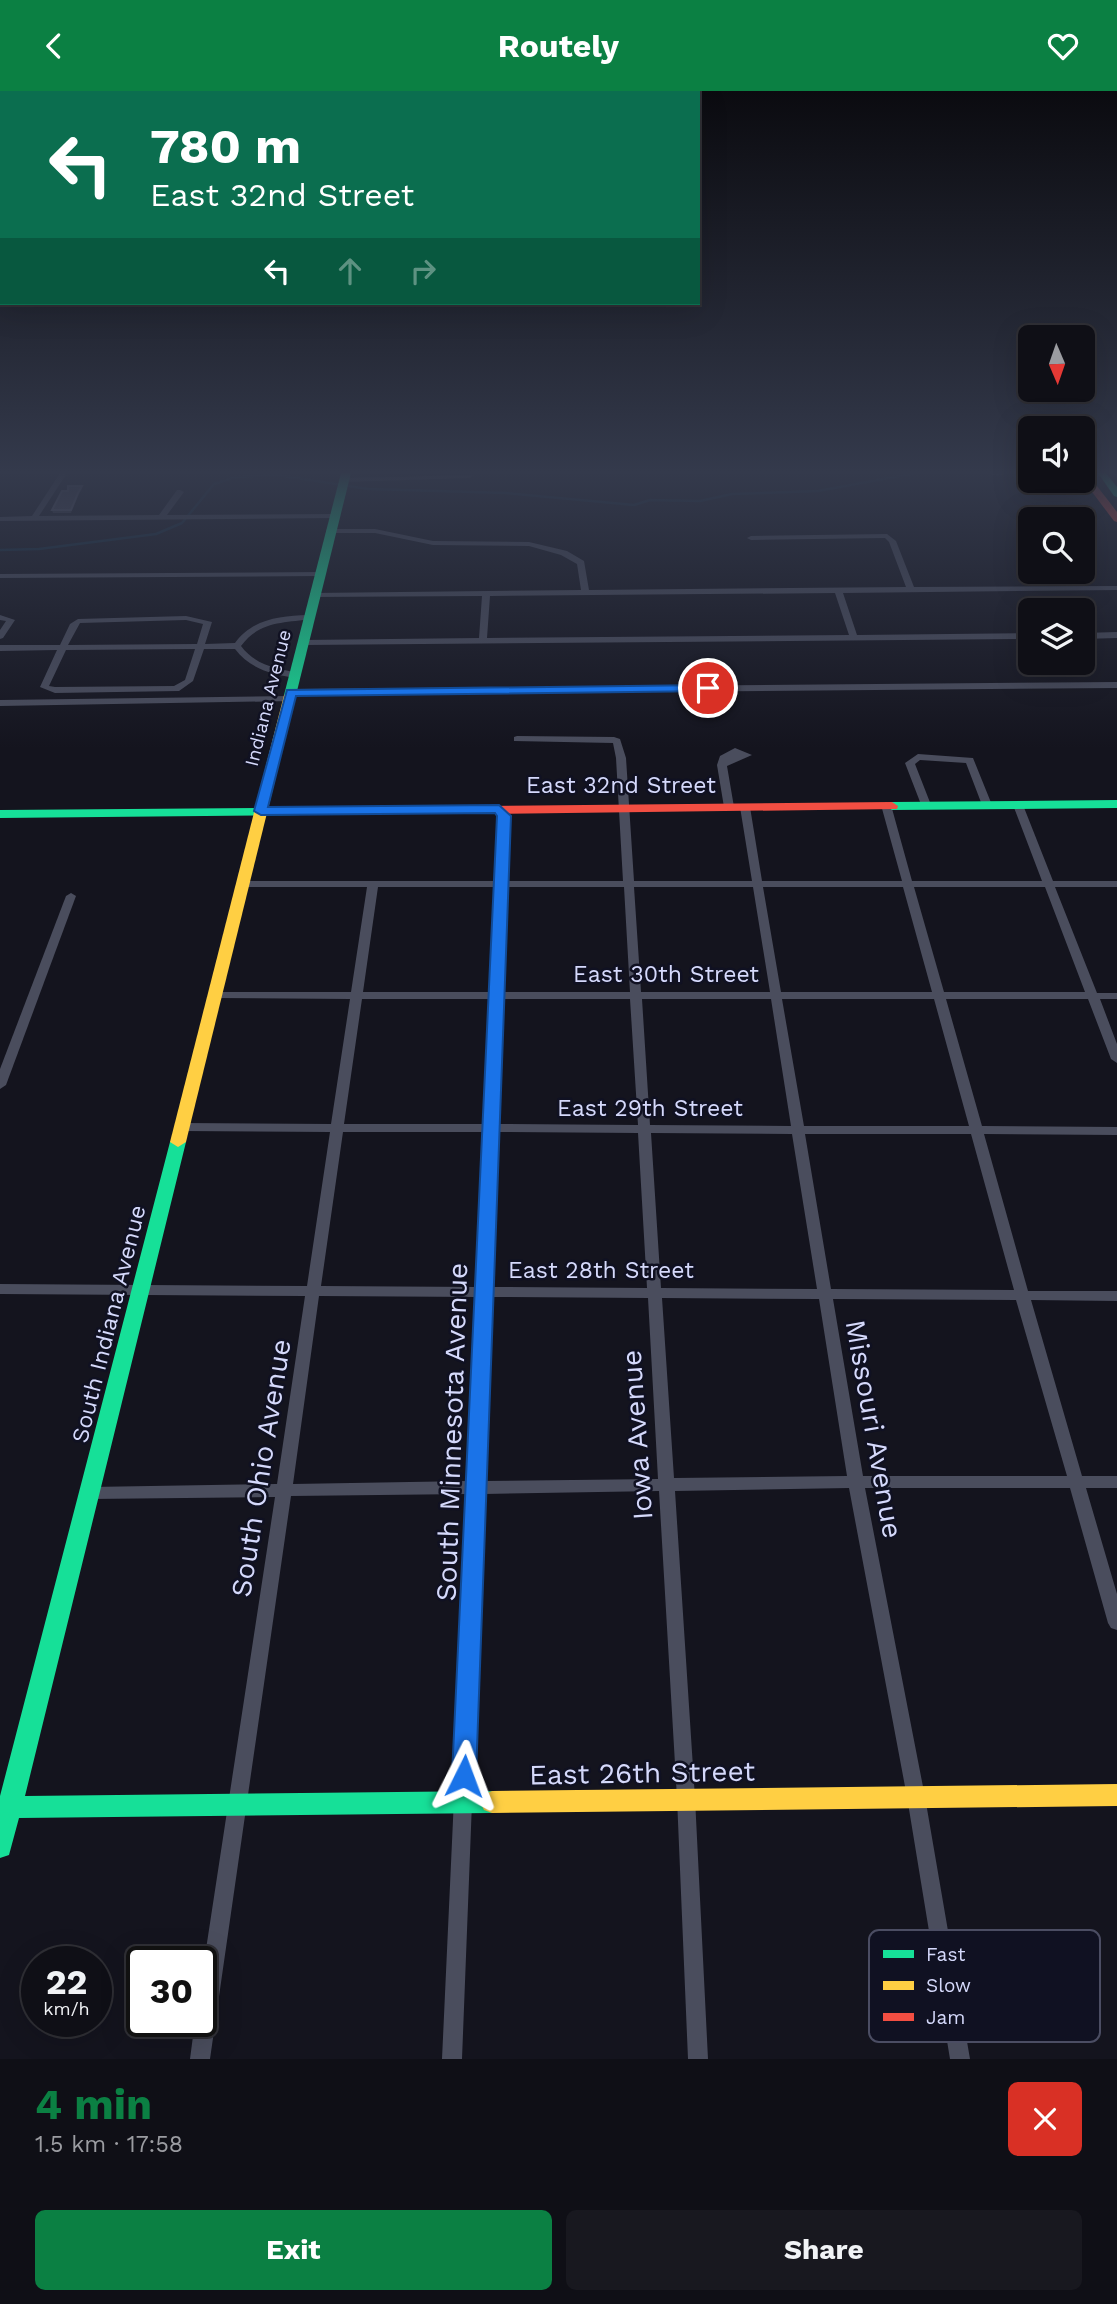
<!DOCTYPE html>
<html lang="en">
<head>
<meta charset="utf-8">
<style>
	:root { --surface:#0f0f16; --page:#18181f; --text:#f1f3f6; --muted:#9b9ca1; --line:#2f2f35; --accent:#0b8043 }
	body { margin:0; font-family:"Work Sans",sans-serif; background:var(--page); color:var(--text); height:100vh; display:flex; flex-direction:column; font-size:26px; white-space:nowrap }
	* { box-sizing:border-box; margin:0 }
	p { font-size:23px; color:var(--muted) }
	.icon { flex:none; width:38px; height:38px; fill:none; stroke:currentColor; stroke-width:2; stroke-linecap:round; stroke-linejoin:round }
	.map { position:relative; height:1968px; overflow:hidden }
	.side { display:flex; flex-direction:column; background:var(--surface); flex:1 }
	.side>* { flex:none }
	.hud { position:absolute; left:0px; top:0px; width:700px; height:214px; box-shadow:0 7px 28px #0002,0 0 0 2px var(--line); background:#0b6e4f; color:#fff; overflow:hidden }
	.needle { width:46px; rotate:178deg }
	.buttons { position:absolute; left:1018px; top:234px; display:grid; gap:14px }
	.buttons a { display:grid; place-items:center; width:77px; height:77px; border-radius:10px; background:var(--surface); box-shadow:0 7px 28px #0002,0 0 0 2px var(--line); font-size:35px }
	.speed { position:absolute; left:21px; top:1855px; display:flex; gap:14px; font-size:35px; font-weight:700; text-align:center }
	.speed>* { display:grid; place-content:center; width:91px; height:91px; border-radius:50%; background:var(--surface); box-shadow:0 7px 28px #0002,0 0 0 2px var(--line); line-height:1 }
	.speed small { font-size:18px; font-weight:400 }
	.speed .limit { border:4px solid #111; border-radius:10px; background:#fff; color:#111 }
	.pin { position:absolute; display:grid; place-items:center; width:60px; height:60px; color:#fff; margin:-30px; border:4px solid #fff; border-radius:50%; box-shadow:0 2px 7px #0007 }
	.me { position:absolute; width:77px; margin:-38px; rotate:3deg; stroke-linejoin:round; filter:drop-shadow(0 0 5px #0008) }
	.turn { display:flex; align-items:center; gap:24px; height:147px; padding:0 35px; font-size:32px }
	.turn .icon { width:91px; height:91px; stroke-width:2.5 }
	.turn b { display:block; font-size:49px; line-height:60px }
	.lanes { display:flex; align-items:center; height:66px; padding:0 35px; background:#0003; justify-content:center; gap:35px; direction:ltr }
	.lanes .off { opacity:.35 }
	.round { display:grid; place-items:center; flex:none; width:74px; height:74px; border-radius:10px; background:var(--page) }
	.head { display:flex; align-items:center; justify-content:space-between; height:119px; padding:0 35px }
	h1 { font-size:42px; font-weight:700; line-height:52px; color:var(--accent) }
	.button { display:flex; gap:14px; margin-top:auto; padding:14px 35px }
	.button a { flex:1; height:80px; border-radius:10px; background:var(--accent); color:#fff; font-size:28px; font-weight:700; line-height:80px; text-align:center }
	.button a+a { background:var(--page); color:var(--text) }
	header { display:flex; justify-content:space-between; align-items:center; height:91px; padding:0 35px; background:var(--accent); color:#fff; font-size:32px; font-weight:700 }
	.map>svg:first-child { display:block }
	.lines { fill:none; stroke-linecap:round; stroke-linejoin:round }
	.stream { stroke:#132d40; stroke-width:2.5 }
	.street { fill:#4a4d5d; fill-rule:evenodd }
	.fast { fill:#16e098; fill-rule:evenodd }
	.slow { fill:#ffcf43; fill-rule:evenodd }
	.jam { fill:#f24e42; fill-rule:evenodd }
	.wall { fill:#3d3e4d }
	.shaded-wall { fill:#262632 }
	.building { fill:#4e4e60; stroke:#636478; stroke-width:2 }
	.route { fill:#1a73e8; stroke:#114b97; stroke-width:2 }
	.labels { text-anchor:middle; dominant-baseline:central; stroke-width:5; stroke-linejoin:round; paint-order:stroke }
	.far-street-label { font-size:19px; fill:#d5d9fb; stroke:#101122 }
	.street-label { font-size:23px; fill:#d5d9fb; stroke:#101122 }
	.near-street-label { font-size:28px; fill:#d5d9fb; stroke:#101122 }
	.key { fill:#101122; stroke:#4b4d63; stroke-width:2 }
	.key-label { font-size:19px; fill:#d5d9fb }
</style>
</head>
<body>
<header><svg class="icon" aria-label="back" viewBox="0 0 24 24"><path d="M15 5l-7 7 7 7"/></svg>Routely<svg class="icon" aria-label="heart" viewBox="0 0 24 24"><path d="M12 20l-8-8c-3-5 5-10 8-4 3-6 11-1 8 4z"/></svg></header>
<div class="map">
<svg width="1117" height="1968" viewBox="0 0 1117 1968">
	<rect width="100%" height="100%" fill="#14141e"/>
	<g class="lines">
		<!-- stream -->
		<path class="stream" d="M0,459L39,458L156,443L182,432L214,393L236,386L277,384L368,398L506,402L634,414L650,409L700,410L732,403L818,400L916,382"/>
		<!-- street -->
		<g class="street">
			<path d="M60,382H67L39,425L159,424L177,399H180L184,401L167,424L334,423L338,425L334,427L0,430V426L32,425Z"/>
			<path d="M988,382H1006C1002,385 992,385 988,382Z"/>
			<path d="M1111,382H1117V386Z"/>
			<path d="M471,384L473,385L469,387L344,391L340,389L344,387Z"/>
			<path d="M327,438H375L433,450L529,451L567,460L584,470L589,499L906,496L889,451L885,447L751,449L747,447L751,445L887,443L896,450L914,496L1117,495V499L843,502L857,544L1031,542V548L305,554L302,553V549L479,547L482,505L310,506V502H313L581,499L577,473L561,464L529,455L433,454L375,442H330L326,440ZM835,502L849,544L487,547L490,505Z"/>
			<path d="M322,481V485H319L0,487V483Z"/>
			<path d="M0,524L15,529L3,547L0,548V539L6,530L0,529Z"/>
			<path d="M308,524H311V528C284,532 259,530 241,555C256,575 278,578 300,582L301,584L297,587C273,584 250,578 235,558H204L193,590L179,600L55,602L40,596L57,559L0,560V554H60L70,533L78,528L186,525L212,531L205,553L235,552C252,528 280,525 308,524ZM186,529L203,533L197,553L68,554L80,532ZM195,558L185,589L174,595L55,596L49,595L66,559Z"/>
			<path d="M1117,541V547L1083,548V542Z"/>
			<path d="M1117,591V597L291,604L287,601L291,598Z"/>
			<path d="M289,605L292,606V610L0,615V609Z"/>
			<path d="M517,645L614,646L620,648L626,667L634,790H752L740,716L745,713L750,716L762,790H902L881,714L886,711L891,714L912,790H1042L1013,714L1018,711L1023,714L1053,790H1117V796H1055L1097,902H1117V908H1100L1117,953V972L1111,968L1088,908H946L982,1035L1117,1036V1044L984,1043L1028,1200H1117V1210L1031,1209L1082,1385H1117V1397H1086L1117,1503V1539L1111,1537L1108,1532L1070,1397H865L925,1706L970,1968H950L907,1706L849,1397L675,1400L695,1707L708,1968H688L677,1707L659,1400L484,1403L462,1968H442L468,1403L291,1405L210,1968H190L195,1930H201V1891L275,1406L90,1408L84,1406L82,1402L84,1398L90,1396L277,1393L305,1205L0,1203V1193L307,1195L330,1041L182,1040L176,1036L182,1032L331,1033L350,908L215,907L209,904L215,901H351L367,796H243L238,793L243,790H496L499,725L494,718L499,715L503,716L509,725L507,790H623L616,667L613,652L514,650V646ZM378,796H496L491,901H363ZM506,796H624L630,901H502ZM634,796H753L770,901H641ZM763,796H903L932,901H781ZM914,796H1045L1085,901H944ZM362,908H491L485,1033H344ZM502,908H630L638,1034L497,1033ZM642,908H771L791,1035L650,1034ZM782,908H934L969,1035H804ZM343,1041H484L477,1196L321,1195ZM497,1041L638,1042L647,1197L491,1196ZM651,1042L792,1043L817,1198L661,1197ZM805,1043H971L1014,1199L831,1198ZM319,1205L477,1206L468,1390L293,1393ZM491,1206L648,1207L658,1388L484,1390ZM662,1207L819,1208L847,1385L674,1387ZM833,1208L1016,1209L1067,1385H863Z"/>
			<path d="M735,657L752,664L727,675L734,716L729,719L724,716L717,674L720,665Z"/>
			<path d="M918,663L973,667L992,714L991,716L987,717L982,714L966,672L920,669L915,673L931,714L926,717L922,716L905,672Z"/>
			<path d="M71,802L76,805L6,994L0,998V978L66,805Z"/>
		</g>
		<!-- fast -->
		<g class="fast">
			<path d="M341,382H351L296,604L290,607L284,604Z"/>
			<path d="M1098,382H1106L1117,396V406L1114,405Z"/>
			<path d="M1117,709V717L892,719L886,715L892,711Z"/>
			<path d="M487,715L492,716V722L0,727V719Z"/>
			<path d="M178,1046L186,1051L25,1705L492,1700L500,1703L504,1711L500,1719L492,1722L19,1727L9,1764L0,1767V1705L170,1051Z"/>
		</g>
		<!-- slow -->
		<g class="slow">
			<path d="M290,601L296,604L186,1051L178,1056L170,1051L284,604Z"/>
			<path d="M1117,1693V1715L492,1722L484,1719L480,1711L484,1703L492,1700Z"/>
		</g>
		<!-- jam -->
		<g class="jam">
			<path d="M1083,382H1087L1117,421V431L1114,430L1083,389Z"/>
			<path d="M892,711L898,715L897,718L487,723L481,719L487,715Z"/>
		</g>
	</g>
	<!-- wall -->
	<path class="wall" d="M82,395V398L78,405L71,422H53L52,419L68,400Z"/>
	<!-- shaded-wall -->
	<path class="shaded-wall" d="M82,395V398L78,405L71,422V419L78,402Z"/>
	<!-- building -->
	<path class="building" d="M68,395H82L78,402L71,419H52L62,400H68Z"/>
	<!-- sky -->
	<linearGradient id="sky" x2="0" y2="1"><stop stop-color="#0b0b10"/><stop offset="0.58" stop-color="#343a4c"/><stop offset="1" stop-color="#343a4c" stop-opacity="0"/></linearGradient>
	<rect width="1117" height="657" fill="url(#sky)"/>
	<!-- route -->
	<path class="route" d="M708,594L712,595V600L296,605L268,716L499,714L511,725L476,1685L473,1693L464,1696L456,1693L452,1685L497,725L495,722L261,724L254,720L287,599Z"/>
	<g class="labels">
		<!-- far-street labels -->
		<g class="far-street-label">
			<text transform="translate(268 607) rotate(-76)">Indiana Avenue</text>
		</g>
		<!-- street labels -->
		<g class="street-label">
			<text x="621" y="694">East 32nd Street</text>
			<text x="666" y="883">East 30th Street</text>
			<text x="650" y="1017">East 29th Street</text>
			<text x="601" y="1179">East 28th Street</text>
			<text transform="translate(109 1233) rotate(-76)">South Indiana Avenue</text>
		</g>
		<!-- near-street labels -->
		<g class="near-street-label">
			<text transform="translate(874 1338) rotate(80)">Missouri Avenue</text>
			<text transform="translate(452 1341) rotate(-88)">South Minnesota Avenue</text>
			<text transform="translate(637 1344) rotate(-94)">Iowa Avenue</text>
			<text transform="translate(261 1377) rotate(-81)">South Ohio Avenue</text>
			<text transform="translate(642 1682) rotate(-1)">East 26th Street</text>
		</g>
	</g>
	<!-- legend -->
	<rect x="869" y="1839" width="231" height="112" rx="10" class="key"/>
	<rect x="883" y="1859" width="31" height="8" fill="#16e098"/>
	<rect x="883" y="1890" width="31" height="9" fill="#ffcf43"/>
	<rect x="883" y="1922" width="31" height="8" fill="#f24e42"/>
	<g class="key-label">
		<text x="926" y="1870">Fast</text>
		<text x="926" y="1901">Slow</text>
		<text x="926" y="1933">Jam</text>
	</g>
</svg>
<div class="buttons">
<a><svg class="needle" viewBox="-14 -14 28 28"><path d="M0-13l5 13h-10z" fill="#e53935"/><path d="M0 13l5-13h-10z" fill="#9b9ca1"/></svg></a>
<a><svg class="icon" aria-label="sound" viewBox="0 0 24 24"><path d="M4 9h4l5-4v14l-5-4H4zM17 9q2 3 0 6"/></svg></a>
<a><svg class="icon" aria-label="search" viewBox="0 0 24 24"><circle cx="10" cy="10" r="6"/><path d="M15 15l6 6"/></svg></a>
<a><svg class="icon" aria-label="layers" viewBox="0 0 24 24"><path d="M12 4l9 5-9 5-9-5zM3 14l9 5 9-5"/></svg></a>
</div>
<div class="speed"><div>22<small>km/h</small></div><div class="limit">30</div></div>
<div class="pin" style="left:708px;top:597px;background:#d93025"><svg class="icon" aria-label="arrive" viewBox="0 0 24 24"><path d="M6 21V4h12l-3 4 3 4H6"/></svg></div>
<svg class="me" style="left:464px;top:1685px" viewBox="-20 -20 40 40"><path d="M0-17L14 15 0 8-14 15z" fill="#1a73e8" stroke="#fff" stroke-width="4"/></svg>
<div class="hud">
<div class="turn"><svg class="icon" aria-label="left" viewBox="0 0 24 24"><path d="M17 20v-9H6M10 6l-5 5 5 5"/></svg><div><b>780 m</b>East 32nd Street</div></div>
<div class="lanes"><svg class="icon" aria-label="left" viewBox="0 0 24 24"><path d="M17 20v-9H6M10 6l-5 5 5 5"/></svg><svg class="icon off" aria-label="ahead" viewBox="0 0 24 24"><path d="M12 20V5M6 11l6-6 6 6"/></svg><svg class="icon off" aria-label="right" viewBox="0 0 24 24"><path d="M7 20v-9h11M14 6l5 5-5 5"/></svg></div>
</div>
</div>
<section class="side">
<div class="head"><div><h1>4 min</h1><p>1.5 km · 17:58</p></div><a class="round" style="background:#d93025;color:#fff"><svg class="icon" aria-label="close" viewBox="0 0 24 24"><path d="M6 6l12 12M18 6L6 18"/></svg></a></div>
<div class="button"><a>Exit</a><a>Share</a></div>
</section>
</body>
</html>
